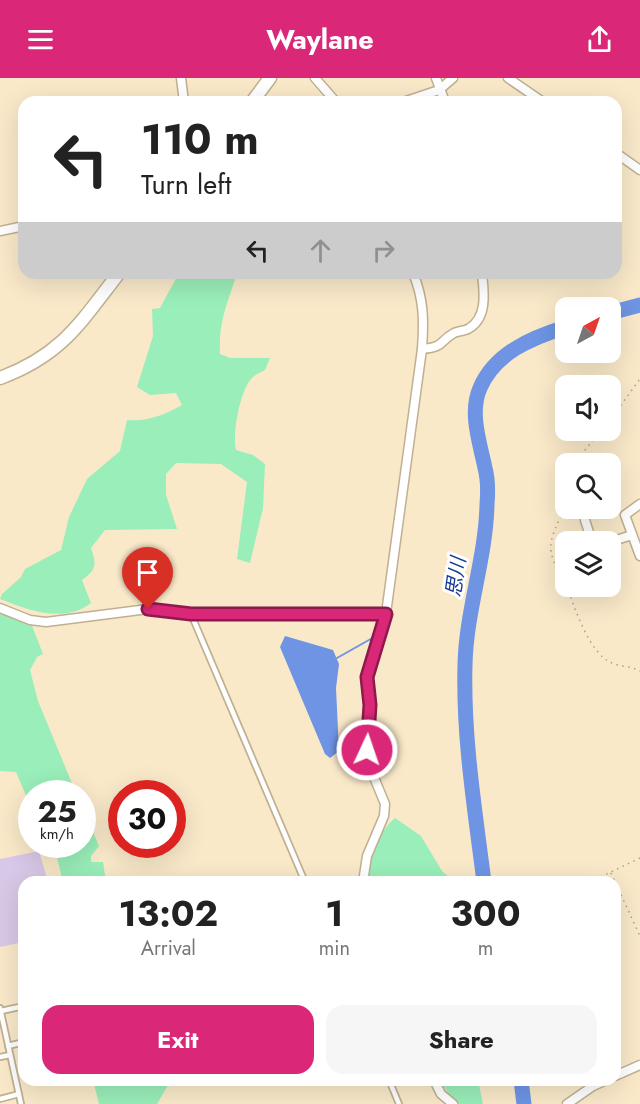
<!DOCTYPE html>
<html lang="en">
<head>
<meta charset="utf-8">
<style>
	:root { --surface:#fff; --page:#f6f6f6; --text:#222; --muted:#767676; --accent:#db2777 }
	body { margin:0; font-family:Jost,"Noto Sans JP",sans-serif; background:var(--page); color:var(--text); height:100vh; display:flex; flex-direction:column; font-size:22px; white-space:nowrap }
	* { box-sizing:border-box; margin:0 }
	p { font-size:20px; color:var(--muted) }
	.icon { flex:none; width:33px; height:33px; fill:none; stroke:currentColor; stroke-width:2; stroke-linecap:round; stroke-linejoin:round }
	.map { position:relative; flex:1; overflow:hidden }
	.details { position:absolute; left:18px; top:798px; width:603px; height:210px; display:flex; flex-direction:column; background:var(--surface); border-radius:18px; box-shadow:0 6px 24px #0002 }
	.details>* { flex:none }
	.top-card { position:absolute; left:18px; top:18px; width:604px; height:183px; border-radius:18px; box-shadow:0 6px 24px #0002; background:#fff; color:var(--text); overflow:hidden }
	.needle { width:39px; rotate:40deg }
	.controls { position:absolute; left:555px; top:219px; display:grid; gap:12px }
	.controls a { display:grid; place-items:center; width:66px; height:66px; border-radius:12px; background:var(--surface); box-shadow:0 6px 24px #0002; font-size:30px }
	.speed { position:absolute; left:18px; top:702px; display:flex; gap:12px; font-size:30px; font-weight:700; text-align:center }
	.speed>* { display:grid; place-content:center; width:78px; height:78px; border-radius:50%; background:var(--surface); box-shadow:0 6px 24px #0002; line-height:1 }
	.speed small { font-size:15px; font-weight:400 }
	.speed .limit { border:9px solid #d22; background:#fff; color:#111 }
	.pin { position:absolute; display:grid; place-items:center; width:51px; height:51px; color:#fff; margin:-62px -26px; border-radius:50% 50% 50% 0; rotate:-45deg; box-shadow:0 0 6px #0007 }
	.pin .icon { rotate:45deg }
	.me { position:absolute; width:66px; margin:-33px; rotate:3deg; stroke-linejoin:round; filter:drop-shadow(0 0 4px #0008) }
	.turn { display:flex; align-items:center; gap:21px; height:126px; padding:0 24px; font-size:27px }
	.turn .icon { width:78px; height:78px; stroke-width:2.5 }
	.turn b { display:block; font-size:42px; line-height:51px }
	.lanes { display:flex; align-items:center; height:57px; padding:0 24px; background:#0003; justify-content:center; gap:30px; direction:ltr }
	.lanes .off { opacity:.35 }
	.eta { display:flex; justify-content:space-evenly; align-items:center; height:102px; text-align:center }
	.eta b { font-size:36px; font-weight:700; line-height:42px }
	.primary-button { display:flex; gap:12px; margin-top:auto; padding:12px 24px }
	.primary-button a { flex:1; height:69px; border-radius:18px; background:var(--accent); color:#fff; font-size:24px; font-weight:700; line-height:69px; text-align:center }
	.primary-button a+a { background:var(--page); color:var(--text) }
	header { display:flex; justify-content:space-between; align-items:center; height:78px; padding:0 24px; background:var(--accent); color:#fff; font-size:27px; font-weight:700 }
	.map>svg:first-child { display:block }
	.green { fill:#99eeb9 }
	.water { fill:#6e94e3 }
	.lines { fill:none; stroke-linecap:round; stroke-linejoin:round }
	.stream { stroke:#6e94e3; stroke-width:2 }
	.river { stroke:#6e94e3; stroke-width:15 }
	.building { fill:#d8c8e7 }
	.lane-casing { stroke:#c0b092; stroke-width:8 }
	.street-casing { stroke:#c0b092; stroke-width:11 }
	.secondary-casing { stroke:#c0b092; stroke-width:15 }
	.path { stroke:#aea188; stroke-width:1.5; stroke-dasharray:1.5 4.5; stroke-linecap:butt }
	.lane { stroke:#fff; stroke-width:4.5 }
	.street { stroke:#fff; stroke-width:8 }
	.secondary { stroke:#fff; stroke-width:12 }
	.route-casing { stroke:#8e194d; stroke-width:15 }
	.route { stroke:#db2777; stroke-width:10 }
	.labels { text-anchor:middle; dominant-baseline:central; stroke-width:6; stroke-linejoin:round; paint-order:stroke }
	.water-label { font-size:20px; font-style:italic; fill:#173b96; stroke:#fff }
</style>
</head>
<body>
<header><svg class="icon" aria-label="menu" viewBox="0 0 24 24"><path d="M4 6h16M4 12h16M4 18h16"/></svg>Waylane<svg class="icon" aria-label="share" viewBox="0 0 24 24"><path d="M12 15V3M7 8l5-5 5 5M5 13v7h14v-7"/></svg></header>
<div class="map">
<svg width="640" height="1026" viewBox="0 0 640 1026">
	<rect width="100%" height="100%" fill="#f9e9c9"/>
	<!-- green -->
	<g class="green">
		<path d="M179,195H237C228,224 218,244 220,276L230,280H270L265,292C262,294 256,296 253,299C240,310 232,357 236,372L253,377L265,386L263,430L250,485L237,481L247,404L221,386L176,385L166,396V417L177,451L105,452L91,470C97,487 96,492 82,502L91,525C64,546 28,532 0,521L2,516L21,499L25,491L61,472L69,439L87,401L120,373L127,342C147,344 164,337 182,327L176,315L150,317L137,309L153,258L152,231L160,230Z"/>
		<path d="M0,536L31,545L43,576L37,579L30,592L38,623L76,715L32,716L31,729L16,694L0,693Z"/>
		<path d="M83,730L99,768L91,778V784H103L106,804H63L54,767L82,766Z"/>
		<path d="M395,740L421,758L442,793L455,804H367C369,781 377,755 395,740Z"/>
		<path d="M93,1002H171L157,1026H99Z"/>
		<path d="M439,1002H478L483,1026H456Z"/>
	</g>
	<!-- water -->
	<path class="water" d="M285,558L333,572L339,586L336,610L339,673L330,680L325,676L280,569Z"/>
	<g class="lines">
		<!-- stream -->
		<path class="stream" d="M337,580L376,558"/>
		<!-- river -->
		<g class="river">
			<path d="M610,235L640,227"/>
			<path d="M484,804C475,732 463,660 465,587C466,533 486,480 487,426C488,414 488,401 485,390C480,365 469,335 480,310C495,275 531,260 566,249"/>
			<path d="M521,1002L524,1026"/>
		</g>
	</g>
	<!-- building -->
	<path class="building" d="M39,773L48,804H24V864L0,869V781Z"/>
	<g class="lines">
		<!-- lane casing -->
		<g class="lane-casing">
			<g id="lane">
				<path d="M191,536L305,804"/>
				<path d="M0,930L21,1026"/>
				<path d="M1,933L24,928"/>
				<path d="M8,968L24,964"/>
				<path d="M0,979L10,977"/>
				<path d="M389,1002L399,1026"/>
				<path d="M0,1021L19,1016"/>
			</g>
		</g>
		<!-- street casing -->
		<g class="street-casing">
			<g id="street">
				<path d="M181,0L184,24"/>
				<path d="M315,0L336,24"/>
				<path d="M436,0L445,24"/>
				<path d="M508,0L543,24"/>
				<path d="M403,24L439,12L453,0"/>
				<path d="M616,75L640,92"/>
				<path d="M0,153L24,148"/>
				<path d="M279,195H284"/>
				<path d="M422,271C445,269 438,264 454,255C458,253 464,253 468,251C488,240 484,214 482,195"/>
				<path d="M640,426L625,437L640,478"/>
				<path d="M585,442L592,464"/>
				<path d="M610,464L632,457"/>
				<path d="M0,530L30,542L46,544L148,531L191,536H386"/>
				<path d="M363,804L367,778L384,738L385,726L369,687L367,672L370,627L367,599L385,543L422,271C424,243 424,221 413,195"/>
				<path d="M615,998L640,987"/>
				<path d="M434,1002L441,1016L453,1026"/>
				<path d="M567,1026L593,1008L606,1002"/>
			</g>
		</g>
		<!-- secondary casing -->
		<g class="secondary-casing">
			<g id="secondary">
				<path d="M252,24L270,0"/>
				<path d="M0,300C62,277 80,245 119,195"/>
			</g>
		</g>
		<!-- path -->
		<g class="path">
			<path d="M610,342L640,301"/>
			<path d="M573,386L602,352"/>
			<path d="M566,399V402"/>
			<path d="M566,427C549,464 543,470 566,506"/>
			<path d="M567,508C574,529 590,577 612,585C621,589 631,588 640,593"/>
			<path d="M611,795L640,858"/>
			<path d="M590,804L640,780"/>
		</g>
		<!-- lane -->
		<use href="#lane" class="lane"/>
		<!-- street -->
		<use href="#street" class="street"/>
		<!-- secondary -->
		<use href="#secondary" class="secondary"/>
	</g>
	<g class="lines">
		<!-- route casing -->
		<g class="route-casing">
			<path id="route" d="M148,531L191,536H386L367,599L370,627L367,672"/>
		</g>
		<!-- route -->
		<use href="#route" class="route"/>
	</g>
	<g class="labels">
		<!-- water labels -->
		<g class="water-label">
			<text transform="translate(456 499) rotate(-82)">思川</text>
		</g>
	</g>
</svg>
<div class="controls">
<a><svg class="needle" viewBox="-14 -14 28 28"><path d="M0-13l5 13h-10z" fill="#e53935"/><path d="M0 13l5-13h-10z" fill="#767676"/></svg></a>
<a><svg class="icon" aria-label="sound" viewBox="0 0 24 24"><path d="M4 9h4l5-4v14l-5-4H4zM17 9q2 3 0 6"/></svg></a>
<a><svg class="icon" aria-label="search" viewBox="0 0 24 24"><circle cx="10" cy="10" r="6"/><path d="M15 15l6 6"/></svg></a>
<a><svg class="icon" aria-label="layers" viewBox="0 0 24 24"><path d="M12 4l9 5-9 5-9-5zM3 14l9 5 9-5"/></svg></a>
</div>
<div class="speed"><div>25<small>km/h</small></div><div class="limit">30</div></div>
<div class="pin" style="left:148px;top:531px;background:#d93025"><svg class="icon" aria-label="arrive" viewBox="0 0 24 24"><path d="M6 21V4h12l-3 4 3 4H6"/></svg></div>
<svg class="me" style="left:367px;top:672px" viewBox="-20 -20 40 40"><circle r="17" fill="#db2777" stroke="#fff" stroke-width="3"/><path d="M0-11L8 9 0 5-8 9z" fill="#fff"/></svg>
<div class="top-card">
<div class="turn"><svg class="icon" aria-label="left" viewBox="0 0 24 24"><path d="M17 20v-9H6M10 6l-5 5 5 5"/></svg><div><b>110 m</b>Turn left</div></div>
<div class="lanes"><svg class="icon" aria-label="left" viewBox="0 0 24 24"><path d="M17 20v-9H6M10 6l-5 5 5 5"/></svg><svg class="icon off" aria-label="ahead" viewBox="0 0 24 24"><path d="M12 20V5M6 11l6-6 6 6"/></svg><svg class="icon off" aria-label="right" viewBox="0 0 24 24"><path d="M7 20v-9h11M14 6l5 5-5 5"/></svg></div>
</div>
<section class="details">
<div class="eta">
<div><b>13:02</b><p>Arrival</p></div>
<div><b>1</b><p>min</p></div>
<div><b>300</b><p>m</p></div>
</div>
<div class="primary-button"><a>Exit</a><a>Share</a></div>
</section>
</div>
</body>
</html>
